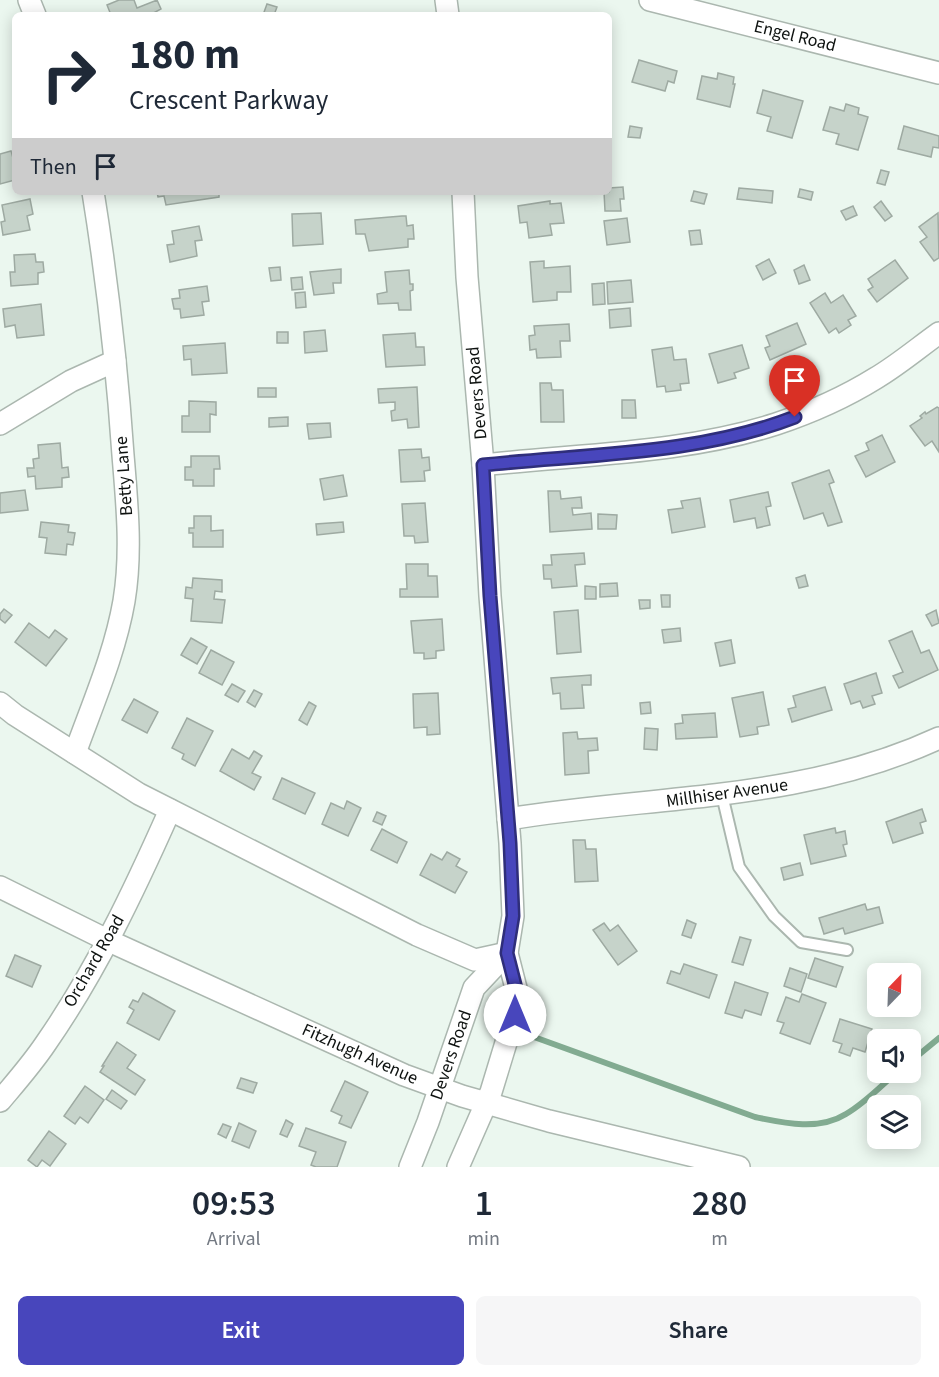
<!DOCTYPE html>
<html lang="en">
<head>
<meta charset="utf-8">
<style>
	:root { --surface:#fff; --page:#f6f6f7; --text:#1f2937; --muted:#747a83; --accent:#4846bc }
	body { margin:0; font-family:"Source Sans 3",sans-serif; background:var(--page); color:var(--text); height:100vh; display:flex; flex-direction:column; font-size:22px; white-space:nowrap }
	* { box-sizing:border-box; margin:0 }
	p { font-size:20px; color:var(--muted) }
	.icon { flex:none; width:33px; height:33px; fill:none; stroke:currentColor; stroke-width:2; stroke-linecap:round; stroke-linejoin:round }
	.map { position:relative; height:1167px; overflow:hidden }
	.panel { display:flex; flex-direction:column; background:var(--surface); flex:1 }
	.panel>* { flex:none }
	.guide { position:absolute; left:12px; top:12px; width:600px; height:183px; border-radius:9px; box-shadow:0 3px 15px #0003; background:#fff; color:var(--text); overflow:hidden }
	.needle { width:39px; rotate:23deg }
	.tools { position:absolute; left:867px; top:963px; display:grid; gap:12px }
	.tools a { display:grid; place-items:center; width:54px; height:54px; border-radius:9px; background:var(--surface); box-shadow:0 3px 15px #0003; font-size:30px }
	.pin { position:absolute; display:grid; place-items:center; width:51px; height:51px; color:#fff; margin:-62px -26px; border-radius:50% 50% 50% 0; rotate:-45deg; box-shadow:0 0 6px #0007 }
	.pin .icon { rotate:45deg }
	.me { position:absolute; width:66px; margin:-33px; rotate:0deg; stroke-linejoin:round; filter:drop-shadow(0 0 4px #0008) }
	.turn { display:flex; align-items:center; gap:21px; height:126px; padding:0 18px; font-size:27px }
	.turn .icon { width:78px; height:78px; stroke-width:2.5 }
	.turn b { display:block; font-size:42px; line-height:51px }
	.then { display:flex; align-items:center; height:57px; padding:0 18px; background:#0003; gap:12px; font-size:22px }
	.eta { display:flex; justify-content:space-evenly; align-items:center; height:102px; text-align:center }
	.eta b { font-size:36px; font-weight:600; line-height:42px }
	.button { display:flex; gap:12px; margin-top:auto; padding:12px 18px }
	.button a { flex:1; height:69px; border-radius:9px; background:var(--accent); color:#fff; font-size:24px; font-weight:600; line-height:69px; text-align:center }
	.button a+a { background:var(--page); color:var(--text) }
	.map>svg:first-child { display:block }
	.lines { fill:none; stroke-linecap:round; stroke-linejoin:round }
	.stream { stroke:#82ab91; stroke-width:6 }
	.building { fill:#c6d3ca; stroke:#9eaaa2; stroke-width:1.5 }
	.lane-casing { stroke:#abb7af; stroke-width:14 }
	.street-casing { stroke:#abb7af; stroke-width:24 }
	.lane { stroke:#fff; stroke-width:10 }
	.street { stroke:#fff; stroke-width:21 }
	.route-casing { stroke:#2f2e7a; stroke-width:15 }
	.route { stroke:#4846bc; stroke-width:10 }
	.labels { text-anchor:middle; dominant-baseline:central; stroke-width:4.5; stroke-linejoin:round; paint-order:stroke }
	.street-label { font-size:18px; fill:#0e1210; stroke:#fff }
</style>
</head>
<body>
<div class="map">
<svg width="939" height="1167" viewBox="0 0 939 1167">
	<rect width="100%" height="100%" fill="#ebf7ef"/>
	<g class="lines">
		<!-- stream -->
		<g class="stream">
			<path d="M523,1033L755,1117C784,1123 819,1131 846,1114C865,1103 881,1086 897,1072"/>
			<path d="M910,1062L939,1038"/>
		</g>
	</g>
	<!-- building -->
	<g class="building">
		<path d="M119,0H134L137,8L157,0L161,9L150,15H111L107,5Z"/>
		<path d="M267,4L277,7L274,15H263Z"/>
		<path d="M639,60L677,71L674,83L668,81L665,91L632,82Z"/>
		<path d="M718,73L734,77L733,84H735L730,107L697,99L702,76L717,79Z"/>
		<path d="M763,90L803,101L792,138L767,131L771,117L757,113Z"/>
		<path d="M846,104L859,108L858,114L868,117L858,150L836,144L839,134L823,130L830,107L844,111Z"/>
		<path d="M630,126L642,128L640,138L628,137Z"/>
		<path d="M904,126L939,136V148L933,147L931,157L898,149Z"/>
		<path d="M11,151L13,158L15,157V180L0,184V154Z"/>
		<path d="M881,170L889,172L885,185L877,183Z"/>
		<path d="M623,187L624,199H620L621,211H605L604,192H609V188Z"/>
		<path d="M739,188L773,191L772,203L737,199Z"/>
		<path d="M800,189L813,192L811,200L798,197Z"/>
		<path d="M694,191L707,194L704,204L691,201Z"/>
		<path d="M157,192H219V197L166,205L164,196L158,197Z"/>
		<path d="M30,199L33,214L27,216L30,230L3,235L1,222L5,221L2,205Z"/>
		<path d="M550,201V204L561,203L564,223L550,224L552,235L529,238L527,222L520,223L518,206Z"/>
		<path d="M881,201L892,216L885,221L874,207Z"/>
		<path d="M853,206L857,215L846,220L841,211Z"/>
		<path d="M321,213L323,244L293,246L292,214Z"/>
		<path d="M938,213L939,258L934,261L920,242L927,237L919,227Z"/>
		<path d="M402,216H406L407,226L413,225L414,239H408V247L369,251L365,234H356L355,220Z"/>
		<path d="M627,218L630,242L607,245L604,221Z"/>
		<path d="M199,226L202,240L195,241L197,256L170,262L167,245L174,244L172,231Z"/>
		<path d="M700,230L702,244L691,245L689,231Z"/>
		<path d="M35,254L36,262H43L44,272L38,273V284L11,286L10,272H15L14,255Z"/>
		<path d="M769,259L776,273L763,280L756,266Z"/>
		<path d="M895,260L908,278L877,302L868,290L873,287L868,279Z"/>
		<path d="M544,261V268L570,266L571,292H557V300L533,302L530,262Z"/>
		<path d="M804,265L810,280L799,284L794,270Z"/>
		<path d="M280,267L281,280L271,281L269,268Z"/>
		<path d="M341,269V283H333L334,293L314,295L310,272Z"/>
		<path d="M409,270L410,284H413V290L410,291L411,310H399L398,303L378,304L377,294L387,292L385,272Z"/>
		<path d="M302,277L303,289L292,290L291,278Z"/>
		<path d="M631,280L633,302L608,304L607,282Z"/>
		<path d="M604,283L605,304L593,305L592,284Z"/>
		<path d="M207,286L209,301L202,302L204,315L181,318L180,309H174L172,299L180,298L179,290Z"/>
		<path d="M305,292L306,307L296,308L295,293Z"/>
		<path d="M825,293L831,303L843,295L856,316L848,320L851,325L839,333L836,328L829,333L810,303Z"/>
		<path d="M41,304L44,335L17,338L15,325L5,327L3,309Z"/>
		<path d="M630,308L631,326L610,328L609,310Z"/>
		<path d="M797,323L806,344L770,360L765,348L770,346L766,336Z"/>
		<path d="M569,324L570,341H560L561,357L537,358L536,349L530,350L529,336L535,335L534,326Z"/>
		<path d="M325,330L327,351L305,353L304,332Z"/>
		<rect x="277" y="332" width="11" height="11"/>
		<path d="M415,333L416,347H424L425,365L386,367L383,335Z"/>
		<path d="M225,343L227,373L192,375L191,359L184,360L183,346Z"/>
		<path d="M742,345L749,368L734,373L736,378L718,383L709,354Z"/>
		<path d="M672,347L674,360L686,359L689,383L680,384L681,390L666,392L665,386L657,387L652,350Z"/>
		<path d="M540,383H551L552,390H563L564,422H541Z"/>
		<path d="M417,387L419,427L408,428L407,419L392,421L391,411L395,410V402L379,403L378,389Z"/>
		<rect x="258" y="388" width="18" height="9"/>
		<path d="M622,400H635L636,418H622Z"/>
		<path d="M189,401L216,402V415L210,414V432H182V416H189Z"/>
		<path d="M937,407L939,408V452L932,441L925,446L910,426L922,418L920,416L925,412L926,414Z"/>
		<path d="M288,417V426L269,427V418Z"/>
		<path d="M330,423L331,437L309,439L307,424Z"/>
		<path d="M882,435L895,462L866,477L855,456L869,450L866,443Z"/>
		<path d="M60,443L62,468L68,467L69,477L62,478V487L36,489L35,476L28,477L27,468H34L33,459L39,458L38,445Z"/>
		<path d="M421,449L422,458L429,457L430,470L424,471L425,481L401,482L399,450Z"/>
		<path d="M191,456H219L220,469H214V486H193V480H185V467H191Z"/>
		<path d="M829,470L834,482L829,484L842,522L828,526L823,513L804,519L792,483Z"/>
		<path d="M343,475L347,496L324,500L320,479Z"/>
		<path d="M25,490L28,510L0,513V493Z"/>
		<path d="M548,491H560L561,499L581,497L582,508H572L573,515L591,513L592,529L550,532Z"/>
		<path d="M768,492L771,506L766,507L770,525L757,528L755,518L734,522L730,500Z"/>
		<path d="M700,498L705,527L672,533L668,510L683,508L681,501Z"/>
		<path d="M425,503L428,542L415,543L414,536H404L402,504Z"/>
		<path d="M598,514L617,515L616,529H598Z"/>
		<path d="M194,516H211V531L223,530V547H193V533H189V528H194Z"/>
		<path d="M41,522L69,525L68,532L75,533L73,545L67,544L66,555L45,553L47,538L39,537Z"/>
		<path d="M343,522L344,532L317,535L316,524Z"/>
		<path d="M584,553L585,564L575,565L577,586L552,588L551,579H544L543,565H552L551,555Z"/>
		<path d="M406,564H428V576H437L438,597H400V589H407Z"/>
		<path d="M805,575L808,586L799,588L796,578Z"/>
		<path d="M193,578L222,580V592L215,591L214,599L225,600L222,623L191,621L193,599L185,598L186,587L192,588Z"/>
		<path d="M617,583L618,596L600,597V584Z"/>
		<path d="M585,586L596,587V599H585Z"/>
		<path d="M661,595H670V607H662Z"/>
		<path d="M639,600H650V608L640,609Z"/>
		<path d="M4,609L12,615L5,623L0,619V614Z"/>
		<path d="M578,610L581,652L557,654L554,612Z"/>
		<path d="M936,610L939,623L932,626L926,615Z"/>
		<path d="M442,619L444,650L436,651V658L424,659V653H414L411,621Z"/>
		<path d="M29,623L49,638L55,630L67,639L46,666L15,642Z"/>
		<path d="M680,628L681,641L664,643L662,630Z"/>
		<path d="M912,631L921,653L929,650L938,670L899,688L893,676L903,672L889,641Z"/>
		<path d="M191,638L207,647L197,664L181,655Z"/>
		<path d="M731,640L735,663L720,666L715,643Z"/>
		<path d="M211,650L234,662L222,685L199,673Z"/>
		<path d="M876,673L882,693L872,696L875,704L863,708L860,701L851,704L844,684Z"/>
		<path d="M591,675V685H582L584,708L561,709L560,693L553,694L551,678Z"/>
		<path d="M232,684L245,691L238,702L225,695Z"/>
		<path d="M825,687L832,710L792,722L788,709L796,707L793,696Z"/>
		<path d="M254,690L262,694L255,707L247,702Z"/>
		<path d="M763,692L769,725L757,727L758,734L740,737L732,698Z"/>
		<path d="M438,693L440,734L427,735V727L414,728L413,694Z"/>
		<path d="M134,699L158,712L147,733L122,720Z"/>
		<path d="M309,702L316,706L307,725L299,720Z"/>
		<path d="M650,702L651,713L641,714L640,703Z"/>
		<path d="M715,713L717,737L676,739L675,724L683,723L682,715Z"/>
		<path d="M187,718L213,731L195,766L182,759L184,754L172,748Z"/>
		<path d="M645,728L658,729L657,750L644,749Z"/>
		<path d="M577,732L578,739L597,738L598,750L588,751L589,773L565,775L563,733Z"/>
		<path d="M232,749L249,759L254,751L262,756L252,773L261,777L254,790L220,771Z"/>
		<path d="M282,778L315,793L305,814L273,799Z"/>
		<path d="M347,801L361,808L348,836L322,824L331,803L344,809Z"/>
		<path d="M922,809L926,821L920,823L923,833L893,843L886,822Z"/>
		<path d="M377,812L386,816L382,825L373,821Z"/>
		<path d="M835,828L836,833L845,831L847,844L843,845L846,856L811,864L804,835Z"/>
		<path d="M382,829L407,842L397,863L371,850Z"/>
		<path d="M573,840H585L586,849H596L598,881L575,882Z"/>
		<path d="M447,852L460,859L456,866L467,872L455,893L420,875L431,854L442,860Z"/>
		<path d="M800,863L803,875L784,880L781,868Z"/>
		<path d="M865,904L867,910L879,907L883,923L845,934L843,928L824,934L819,918Z"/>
		<path d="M687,920L696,924L691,938L682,935Z"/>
		<path d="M604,923L610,931L618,925L637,951L618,965L593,930Z"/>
		<path d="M740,937L751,940L743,965L732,962Z"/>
		<path d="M15,955L41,966L32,987L6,976Z"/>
		<path d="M815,958L843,967L836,987L808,978Z"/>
		<path d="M684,964L717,975L709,998L667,983L671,971L680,974Z"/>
		<path d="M790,968L807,974L801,992L784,986Z"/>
		<path d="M735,982L768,993L761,1015L745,1010L742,1018L725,1013Z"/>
		<path d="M143,993L175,1011L159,1040L127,1023L134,1010L129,1007L133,1000L138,1002Z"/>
		<path d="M802,994L826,1003L810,1044L780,1033L784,1023L777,1021L786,997L799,1002Z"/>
		<path d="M840,1019L872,1029L865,1052L853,1048L850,1056L839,1052L842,1044L833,1041Z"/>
		<path d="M117,1042L136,1055L127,1068L145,1080L135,1095L100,1072L104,1066H102Z"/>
		<path d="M241,1078L257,1083L253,1093L237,1088Z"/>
		<path d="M345,1081L368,1092L351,1128L339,1123L342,1116L331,1111Z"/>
		<path d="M85,1086L104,1100L88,1123L80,1117L75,1124L64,1116Z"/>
		<path d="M112,1090L127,1101L121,1109L106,1099Z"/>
		<path d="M286,1120L293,1124L287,1137L280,1134Z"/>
		<path d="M239,1123L256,1131L249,1148L232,1141Z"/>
		<path d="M223,1124L231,1127L226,1138L218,1134Z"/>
		<path d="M306,1128L346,1142L337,1167H316L311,1165L316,1152L299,1146Z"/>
		<path d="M49,1131L66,1144L50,1166L42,1160L37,1167L28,1160Z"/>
	</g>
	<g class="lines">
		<!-- lane casing -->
		<g class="lane-casing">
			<path id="lane" d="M722,795L739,867L774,916L801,942L847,950"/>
		</g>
		<!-- street casing -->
		<g class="street-casing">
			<g id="street">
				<path d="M29,0L35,15"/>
				<path d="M446,0L448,15"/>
				<path d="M650,0L939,73"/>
				<path d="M0,424L71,381L115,361"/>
				<path d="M483,465C581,454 682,454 776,424C809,413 847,396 876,378C898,365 918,348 939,333"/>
				<path d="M0,703L15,715L139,794L417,935L475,960L507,953"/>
				<path d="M75,753C93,703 115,653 124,601C132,553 127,503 123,455C117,367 107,279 93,192"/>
				<path d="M508,819C654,795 801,802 939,738"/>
				<path d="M0,887L107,940L404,1075L462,1096L549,1121L739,1167"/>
				<path d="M0,1101C16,1082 32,1064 46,1043C96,971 134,891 170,810"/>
				<path d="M410,1167L428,1122L474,988L507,953"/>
				<path d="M458,1167L491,1092L519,1000L507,953L513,916L510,843L490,596L483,465L467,277L463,192"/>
			</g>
		</g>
		<!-- lane -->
		<use href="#lane" class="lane"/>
		<!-- street -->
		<use href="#street" class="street"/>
	</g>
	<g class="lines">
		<!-- route casing -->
		<g class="route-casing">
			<path id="route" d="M515,1015L519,1000L507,953L513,916L510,843L490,596L483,465C587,454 697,455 795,417"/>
		</g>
		<!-- route -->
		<use href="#route" class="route"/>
	</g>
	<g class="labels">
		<!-- street labels -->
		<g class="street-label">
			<text transform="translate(795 36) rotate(14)">Engel Road</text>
			<text transform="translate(477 393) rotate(-95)">Devers Road</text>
			<text transform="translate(124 476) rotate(-94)">Betty Lane</text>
			<text transform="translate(727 793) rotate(-8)">Millhiser Avenue</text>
			<text transform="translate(94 961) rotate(-60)">Orchard Road</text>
			<text transform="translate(360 1054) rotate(24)">Fitzhugh Avenue</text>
			<text transform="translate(451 1055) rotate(-71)">Devers Road</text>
		</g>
	</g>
</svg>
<div class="tools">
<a><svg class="needle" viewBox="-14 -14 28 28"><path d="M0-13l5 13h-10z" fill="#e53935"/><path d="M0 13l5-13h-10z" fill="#747a83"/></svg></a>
<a><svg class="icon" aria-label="sound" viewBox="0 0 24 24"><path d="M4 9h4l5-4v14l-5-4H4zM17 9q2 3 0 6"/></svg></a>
<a><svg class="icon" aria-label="layers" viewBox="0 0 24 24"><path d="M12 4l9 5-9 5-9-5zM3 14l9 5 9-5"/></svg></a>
</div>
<div class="pin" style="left:795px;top:417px;background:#d93025"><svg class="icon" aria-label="arrive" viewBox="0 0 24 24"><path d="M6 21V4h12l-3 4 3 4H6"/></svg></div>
<svg class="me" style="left:515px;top:1015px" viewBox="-20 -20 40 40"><circle r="19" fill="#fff"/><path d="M0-13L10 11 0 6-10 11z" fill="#4846bc"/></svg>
<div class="guide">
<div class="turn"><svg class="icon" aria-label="right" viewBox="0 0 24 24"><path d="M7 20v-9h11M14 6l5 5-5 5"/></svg><div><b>180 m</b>Crescent Parkway</div></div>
<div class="then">Then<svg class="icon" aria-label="arrive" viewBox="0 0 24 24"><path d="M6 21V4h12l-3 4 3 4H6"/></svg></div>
</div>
</div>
<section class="panel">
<div class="eta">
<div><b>09:53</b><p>Arrival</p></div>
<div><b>1</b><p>min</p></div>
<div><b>280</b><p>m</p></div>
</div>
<div class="button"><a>Exit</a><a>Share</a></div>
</section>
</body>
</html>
